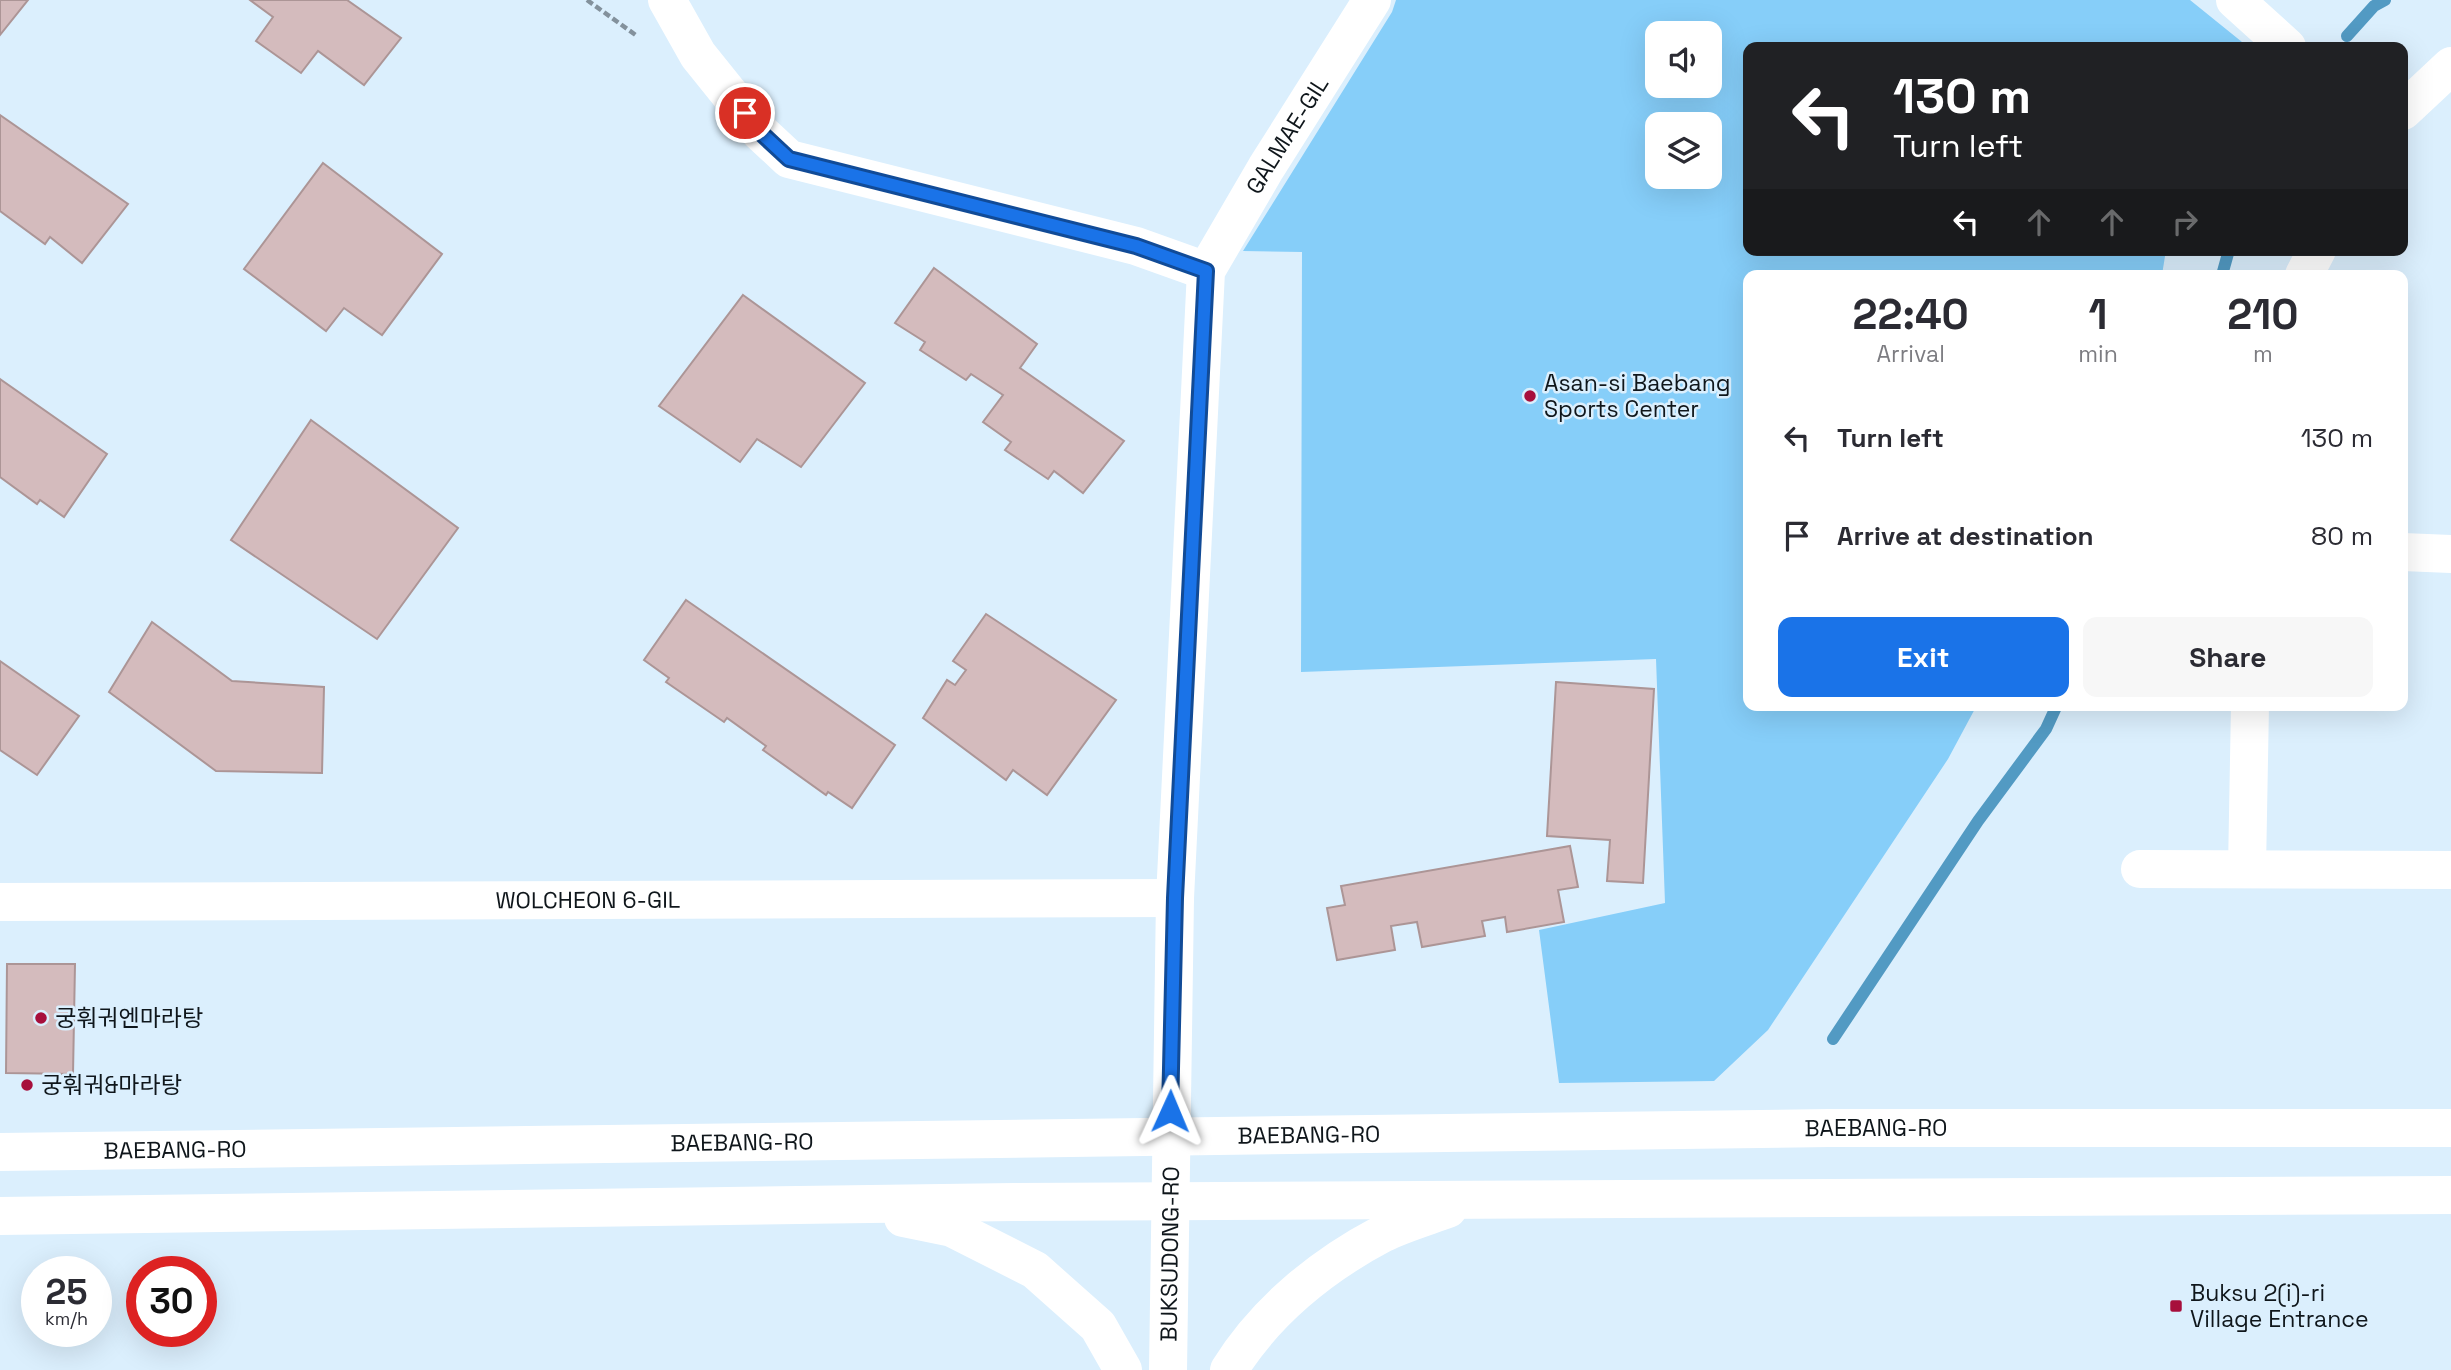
<!DOCTYPE html>
<html lang="en">
<head>
<meta charset="utf-8">
<style>
	:root { --surface:#fff; --page:#f7f7f7; --text:#2b2b33; --muted:#7c7c81; --accent:#1a73e8 }
	body { margin:0; font-family:"Space Grotesk","Noto Sans KR",sans-serif; background:var(--page); color:var(--text); height:100vh; display:flex; flex-direction:column; font-size:26px; white-space:nowrap }
	* { box-sizing:border-box; margin:0 }
	p { font-size:23px; color:var(--muted) }
	.icon { flex:none; width:38px; height:38px; fill:none; stroke:currentColor; stroke-width:2; stroke-linecap:round; stroke-linejoin:round }
	.map { position:relative; flex:1; overflow:hidden }
	.side { position:absolute; left:1743px; top:270px; width:665px; height:441px; display:flex; flex-direction:column; background:var(--surface); border-radius:14px; box-shadow:0 7px 28px #0002 }
	.side>* { flex:none }
	.banner { position:absolute; left:1743px; top:42px; width:665px; height:214px; border-radius:14px; box-shadow:0 7px 28px #0002; background:#202124; color:#fff; overflow:hidden }
	.fabs { position:absolute; left:1645px; top:21px; display:grid; gap:14px }
	.fabs a { display:grid; place-items:center; width:77px; height:77px; border-radius:14px; background:var(--surface); box-shadow:0 7px 28px #0002; font-size:35px }
	.speed { position:absolute; left:21px; top:1256px; display:flex; gap:14px; font-size:35px; font-weight:700; text-align:center }
	.speed>* { display:grid; place-content:center; width:91px; height:91px; border-radius:50%; background:var(--surface); box-shadow:0 7px 28px #0002; line-height:1 }
	.speed small { font-size:18px; font-weight:400 }
	.speed .limit { border:10px solid #d22; background:#fff; color:#111 }
	.pin { position:absolute; display:grid; place-items:center; width:60px; height:60px; color:#fff; margin:-30px; border:4px solid #fff; border-radius:50%; box-shadow:0 2px 7px #0007 }
	.me { position:absolute; width:77px; margin:-38px; rotate:1deg; stroke-linejoin:round; filter:drop-shadow(0 0 5px #0008) }
	.turn { display:flex; align-items:center; gap:24px; height:147px; padding:0 35px; font-size:32px }
	.turn .icon { width:91px; height:91px; stroke-width:2.5 }
	.turn b { display:block; font-size:49px; line-height:60px }
	.lanes { display:flex; align-items:center; height:66px; padding:0 35px; background:#0003; justify-content:center; gap:35px; direction:ltr }
	.lanes .off { opacity:.35 }
	.eta { display:flex; justify-content:space-evenly; align-items:center; height:119px; text-align:center }
	.eta b { font-size:42px; font-weight:700; line-height:49px }
	.action { display:flex; gap:14px; margin-top:auto; padding:14px 35px }
	.action a { flex:1; height:80px; border-radius:14px; background:var(--accent); color:#fff; font-size:28px; font-weight:700; line-height:80px; text-align:center }
	.action a+a { background:var(--page); color:var(--text) }
	ul { padding:0; list-style:none }
	li { display:flex; align-items:center; gap:21px; height:98px; padding:0 35px }
	li div { flex:1 }
	li b { display:block; font-size:26px }
	li em { font-style:normal }
	.map>svg:first-child { display:block }
	.green { fill:#86cef9; fill-rule:evenodd }
	.lines { fill:none; stroke-linecap:round; stroke-linejoin:round }
	.stream { stroke:#529ac3; stroke-width:12 }
	.building { fill:#d4bbbd; stroke:#ac9596; stroke-width:2 }
	.path { stroke:#83919c; stroke-width:4.5; stroke-dasharray:7 3.5; stroke-linecap:butt }
	.minor { stroke:#fff; stroke-width:38 }
	.route-casing { stroke:#114b97; stroke-width:18 }
	.route { stroke:#1a73e8; stroke-width:12 }
	.poi-dot { fill:#a70f3c; stroke:#dbeffd; stroke-width:2.5 }
	.labels { text-anchor:middle; dominant-baseline:central; stroke-width:5; stroke-linejoin:round; paint-order:stroke }
	.street-label { font-size:23px; fill:#0f161b; stroke:#dbeffd }
	.poi-label { font-size:23px; fill:#0f161b; stroke:#dbeffd; text-anchor:start }
</style>
</head>
<body>
<div class="map">
<svg width="2451" height="1370" viewBox="0 0 2451 1370">
	<rect width="100%" height="100%" fill="#dbeffd"/>
	<!-- green -->
	<path class="green" d="M1396,0H2190L2242,42L2239,47H1748V250H2166L2162,275H1748V705H1977L1948,759L1768,1030L1714,1081L1559,1083L1539,930L1665,903L1656,659L1301,672L1302,252L1243,251L1392,12ZM1657,33H1710V86H1657ZM1657,124H1710V177H1657Z"/>
	<g class="lines">
		<!-- stream -->
		<g class="stream">
			<path d="M2347,36L2374,6L2385,0"/>
			<path d="M2222,275L2229,250"/>
			<path d="M1833,1039L1978,821L2046,729L2057,705"/>
		</g>
	</g>
	<!-- building -->
	<g class="building">
		<path d="M0,0H28L0,35Z"/>
		<path d="M250,0H347L401,38L364,85L318,51L301,73L256,41L273,17Z"/>
		<path d="M0,115L128,204L82,263L50,237L45,244L0,211Z"/>
		<path d="M323,163L442,254L382,335L344,308L326,331L244,269Z"/>
		<path d="M934,268L1037,344L1020,368L1124,441L1083,493L1054,471L1048,479L1005,450L1011,442L983,422L1003,395L971,374L966,380L920,350L925,342L895,323Z"/>
		<path d="M743,295L865,383L801,467L757,439L740,462L659,406Z"/>
		<path d="M0,379L107,454L64,517L40,500L37,504L0,477Z"/>
		<path d="M311,420L458,528L377,639L231,540Z"/>
		<path d="M686,600L895,745L852,808L828,792L826,795L763,750L766,746L727,718L724,722L666,682L669,678L644,660Z"/>
		<path d="M986,614L1116,700L1047,795L1013,770L1006,780L923,718L947,680L955,685L966,670L953,661Z"/>
		<path d="M152,622L232,681L324,687L322,773L216,771L109,692Z"/>
		<path d="M0,661L79,716L37,775L0,750Z"/>
		<path d="M1556,682L1654,689L1643,883L1607,881L1610,840L1547,836Z"/>
		<path d="M1570,846L1578,887L1558,890L1564,922L1507,932L1505,917L1482,921L1485,936L1422,947L1417,922L1391,926L1395,950L1337,960L1327,908L1345,905L1341,886Z"/>
		<path d="M7,964H75L73,1074L6,1073Z"/>
	</g>
	<g class="lines">
		<!-- path -->
		<path class="path" d="M587,0L637,36"/>
		<!-- minor -->
		<g class="minor">
			<path d="M667,0L698,55L760,132L789,159L1136,246L1206,271"/>
			<path d="M2235,0L2287,47"/>
			<path d="M2403,111L2451,66"/>
			<path d="M2304,275L2317,250"/>
			<path d="M2403,552L2451,554"/>
			<path d="M2140,869L2451,870"/>
			<path d="M2247,869L2250,705"/>
			<path id="s1" d="M0,902L1175,898"/>
			<path id="s2" d="M0,1152L1829,1128H2451"/>
			<path d="M0,1216L1014,1202L2451,1195"/>
			<path d="M903,1218L952,1228L1035,1270L1098,1326L1123,1370"/>
			<path id="s3" d="M1168,1370L1175,898L1206,271L1266,168L1372,0"/>
			<path d="M1229,1370C1265,1312 1321,1266 1382,1234C1402,1224 1426,1217 1448,1209"/>
		</g>
	</g>
	<g class="lines">
		<!-- route casing -->
		<g class="route-casing">
			<path id="route" d="M745,113L760,132L789,159L1136,246L1206,271L1175,898L1170,1111"/>
		</g>
		<!-- route -->
		<use href="#route" class="route"/>
	</g>
	<!-- markers -->
	<g class="poi-dot">
		<circle cx="1530" cy="396" r="7"/>
		<circle cx="41" cy="1018" r="7"/>
		<circle cx="27" cy="1085" r="7"/>
		<rect x="2169" y="1299" width="14" height="14" rx="3.5"/>
	</g>
	<g class="labels">
		<!-- street labels -->
		<g class="street-label">
			<text stroke="none"><textPath href="#s3" startOffset="1258">GALMAE-GIL</textPath></text>
			<text stroke="none"><textPath href="#s1" startOffset="588">WOLCHEON 6-GIL</textPath></text>
			<text stroke="none"><textPath href="#s2" startOffset="1876">BAEBANG-RO</textPath></text>
			<text stroke="none"><textPath href="#s2" startOffset="1309">BAEBANG-RO</textPath></text>
			<text stroke="none"><textPath href="#s2" startOffset="742">BAEBANG-RO</textPath></text>
			<text stroke="none"><textPath href="#s2" startOffset="175">BAEBANG-RO</textPath></text>
			<text stroke="none"><textPath href="#s3" startOffset="116">BUKSUDONG-RO</textPath></text>
		</g>
		<!-- poi labels -->
		<g class="poi-label">
			<text x="1544" y="383">Asan-si Baebang<tspan x="1544" dy="26">Sports Center</tspan></text>
			<text x="55" y="1018">궁훠궈엔마라탕</text>
			<text x="41" y="1085">궁훠궈&amp;마라탕</text>
			<text x="2190" y="1293">Buksu 2(i)-ri<tspan x="2190" dy="26">Village Entrance</tspan></text>
		</g>
	</g>
</svg>
<div class="fabs">
<a><svg class="icon" aria-label="sound" viewBox="0 0 24 24"><path d="M4 9h4l5-4v14l-5-4H4zM17 9q2 3 0 6"/></svg></a>
<a><svg class="icon" aria-label="layers" viewBox="0 0 24 24"><path d="M12 4l9 5-9 5-9-5zM3 14l9 5 9-5"/></svg></a>
</div>
<div class="speed"><div>25<small>km/h</small></div><div class="limit">30</div></div>
<div class="pin" style="left:745px;top:113px;background:#d93025"><svg class="icon" aria-label="arrive" viewBox="0 0 24 24"><path d="M6 21V4h12l-3 4 3 4H6"/></svg></div>
<svg class="me" style="left:1170px;top:1111px" viewBox="-20 -20 40 40"><path d="M0-17L14 15 0 8-14 15z" fill="#1a73e8" stroke="#fff" stroke-width="4"/></svg>
<div class="banner">
<div class="turn"><svg class="icon" aria-label="left" viewBox="0 0 24 24"><path d="M17 20v-9H6M10 6l-5 5 5 5"/></svg><div><b>130 m</b>Turn left</div></div>
<div class="lanes"><svg class="icon" aria-label="left" viewBox="0 0 24 24"><path d="M17 20v-9H6M10 6l-5 5 5 5"/></svg><svg class="icon off" aria-label="ahead" viewBox="0 0 24 24"><path d="M12 20V5M6 11l6-6 6 6"/></svg><svg class="icon off" aria-label="ahead" viewBox="0 0 24 24"><path d="M12 20V5M6 11l6-6 6 6"/></svg><svg class="icon off" aria-label="right" viewBox="0 0 24 24"><path d="M7 20v-9h11M14 6l5 5-5 5"/></svg></div>
</div>
<section class="side">
<div class="eta">
<div><b>22:40</b><p>Arrival</p></div>
<div><b>1</b><p>min</p></div>
<div><b>210</b><p>m</p></div>
</div>
<ul>
<li><svg class="icon" aria-label="left" viewBox="0 0 24 24"><path d="M17 20v-9H6M10 6l-5 5 5 5"/></svg><div><b>Turn left</b></div><em>130 m</em></li>
<li><svg class="icon" aria-label="arrive" viewBox="0 0 24 24"><path d="M6 21V4h12l-3 4 3 4H6"/></svg><div><b>Arrive at destination</b></div><em>80 m</em></li>
</ul>
<div class="action"><a>Exit</a><a>Share</a></div>
</section>
</div>
</body>
</html>
